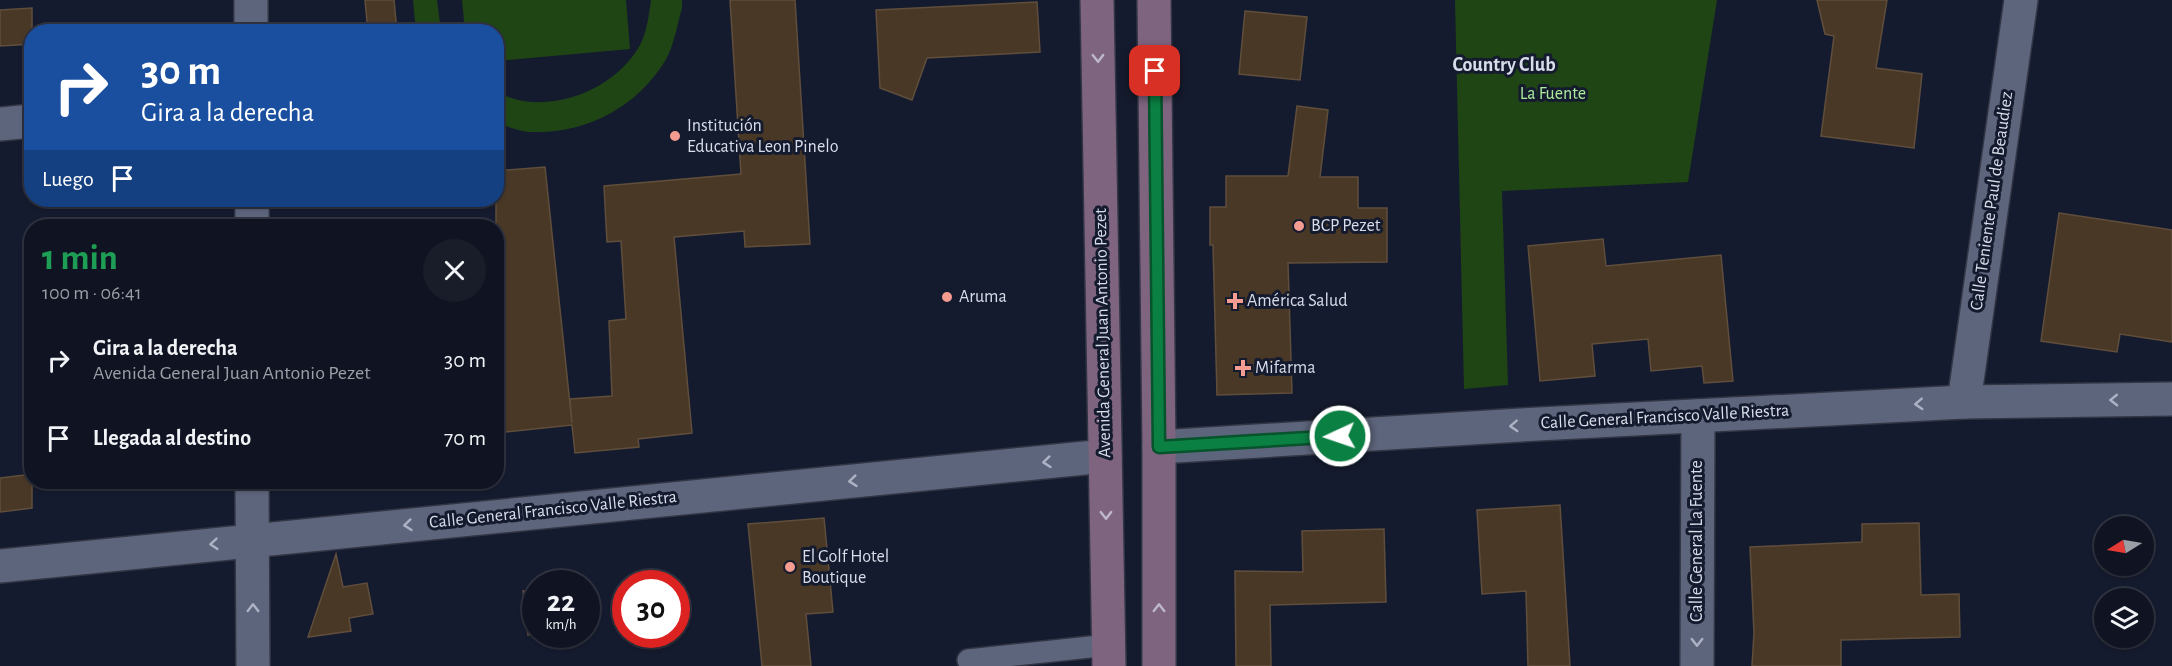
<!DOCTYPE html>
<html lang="es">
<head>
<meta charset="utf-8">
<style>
	:root { --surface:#101422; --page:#191d2a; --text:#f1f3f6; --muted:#9c9ea5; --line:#303340 }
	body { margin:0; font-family:"Alegreya Sans",sans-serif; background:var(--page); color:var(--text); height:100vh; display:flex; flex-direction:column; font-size:22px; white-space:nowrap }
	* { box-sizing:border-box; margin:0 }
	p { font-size:20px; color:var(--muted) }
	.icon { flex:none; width:33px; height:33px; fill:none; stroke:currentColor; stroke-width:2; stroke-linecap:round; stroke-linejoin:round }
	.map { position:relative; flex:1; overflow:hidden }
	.panel { position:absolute; left:24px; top:219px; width:480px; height:270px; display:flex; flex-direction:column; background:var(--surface); border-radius:24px; box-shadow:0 2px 4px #0004,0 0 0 2px var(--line) }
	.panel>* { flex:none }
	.top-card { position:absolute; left:24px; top:24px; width:480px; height:183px; border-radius:24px; box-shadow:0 2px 4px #0004,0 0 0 2px var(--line); background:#1a4fa0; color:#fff; overflow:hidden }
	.needle { width:39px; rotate:259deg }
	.buttons { position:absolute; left:2094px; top:516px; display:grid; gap:12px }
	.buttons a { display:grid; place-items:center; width:60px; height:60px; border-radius:50%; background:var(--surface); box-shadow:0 2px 4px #0004,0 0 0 2px var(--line); font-size:30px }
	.speed { position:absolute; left:522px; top:570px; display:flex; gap:12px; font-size:30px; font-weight:700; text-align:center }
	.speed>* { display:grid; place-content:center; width:78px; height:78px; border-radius:50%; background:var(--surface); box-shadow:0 2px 4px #0004,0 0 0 2px var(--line); line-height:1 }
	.speed small { font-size:15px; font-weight:400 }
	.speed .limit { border:9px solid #d22; background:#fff; color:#111 }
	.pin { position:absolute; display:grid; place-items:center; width:51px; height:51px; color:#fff; margin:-26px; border-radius:12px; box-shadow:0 3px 9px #0006 }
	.me { position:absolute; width:66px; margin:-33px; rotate:267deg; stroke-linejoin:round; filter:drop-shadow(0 0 4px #0008) }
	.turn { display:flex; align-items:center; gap:21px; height:126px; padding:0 18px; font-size:27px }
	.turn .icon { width:78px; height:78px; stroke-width:2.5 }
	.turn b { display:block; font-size:42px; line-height:51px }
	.then { display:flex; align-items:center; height:57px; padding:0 18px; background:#0003; gap:12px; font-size:22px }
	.round { display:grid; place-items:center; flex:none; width:63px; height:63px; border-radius:32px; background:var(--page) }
	.headline { display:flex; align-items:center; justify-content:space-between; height:102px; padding:0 18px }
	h1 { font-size:36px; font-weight:700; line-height:45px; color:#1e9e55 }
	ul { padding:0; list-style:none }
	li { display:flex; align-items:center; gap:18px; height:78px; padding:0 18px }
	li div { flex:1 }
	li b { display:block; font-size:22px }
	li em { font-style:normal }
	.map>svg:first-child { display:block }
	.green { fill:#1f4515 }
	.building { fill:#493826; stroke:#604e3c; stroke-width:1.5 }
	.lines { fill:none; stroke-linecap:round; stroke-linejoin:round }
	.lane-casing { stroke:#323544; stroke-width:24 }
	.street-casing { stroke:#323544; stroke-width:36 }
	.secondary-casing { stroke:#323544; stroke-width:36 }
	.lane { stroke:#5d657c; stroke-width:21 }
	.street { stroke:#5d657c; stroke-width:33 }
	.secondary { stroke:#7f6480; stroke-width:33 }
	.oneway { stroke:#bdb9ca }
	.oneway2 { stroke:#adb3c4 }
	.route-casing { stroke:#07532c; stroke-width:15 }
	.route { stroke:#0b8043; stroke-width:10 }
	.poi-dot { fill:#f59c90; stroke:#151b2e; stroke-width:2 }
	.labels { text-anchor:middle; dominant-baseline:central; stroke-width:6; stroke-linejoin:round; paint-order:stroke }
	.park-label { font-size:18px; fill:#abeb9b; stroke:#151b2e }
	.poi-label { font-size:18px; fill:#d8ddea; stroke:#151b2e; text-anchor:start }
	.street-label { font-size:18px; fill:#d8ddea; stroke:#151b2e }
	.neighbourhood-label { font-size:20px; font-weight:bold; fill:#d8ddea; stroke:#151b2e }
</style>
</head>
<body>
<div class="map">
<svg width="2172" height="666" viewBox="0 0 2172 666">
	<rect width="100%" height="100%" fill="#151b2e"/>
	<!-- green -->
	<g class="green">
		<path d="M413,0H437L441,31H416Z"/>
		<path d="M462,0H626L630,49L497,61L496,32L465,31Z"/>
		<path d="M651,0H682V8C677,25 674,46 665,61C637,107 586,134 532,132C521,132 507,126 497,123V92C545,118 615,91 640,45C647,32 649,14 651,0Z"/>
		<path d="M1455,0H1717L1688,182L1502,191L1508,385L1464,389Z"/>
	</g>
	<!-- building -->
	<g class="building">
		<path d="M365,0H394L397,32H368Z"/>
		<path d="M730,0H795L810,244L745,247L744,231L674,237L692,433L638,439L639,447L575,453L572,425L496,433V171L545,167L572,423L570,399L612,396L609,321L626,319L621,241L607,242L604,186L741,174Z"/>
		<path d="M1817,0H1887L1876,68L1922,74L1914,148L1821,136L1834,36L1825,34Z"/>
		<path d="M1037,2L1040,52L927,58L912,100L880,88L876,10Z"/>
		<path d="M32,8V44L0,46V10Z"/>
		<path d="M1245,11L1307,17L1300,80L1239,74Z"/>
		<path d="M1297,106L1328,110L1320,177H1358V208H1387V262L1288,263L1292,393L1217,395L1213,245H1210V207H1226V176H1288Z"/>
		<path d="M2059,213L2172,230V342L2120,334L2117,352L2041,341Z"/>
		<path d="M1603,239L1606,266L1721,255L1733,381L1704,383L1702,366L1651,371L1648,339L1592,344L1595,376L1540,381L1528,246Z"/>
		<path d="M32,474V508L0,512V478Z"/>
		<path d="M1560,505L1570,666H1528L1526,591L1482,594L1477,510Z"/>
		<path d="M824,518L833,612L806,614L811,666H762L748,524Z"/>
		<path d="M1919,523L1921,595L1959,594L1960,637L1841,640V666H1752L1754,633L1750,547L1862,542V524Z"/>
		<path d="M1384,529L1386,602L1270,605L1271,666H1236L1235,571L1303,572L1302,531Z"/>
		<path d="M336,554L343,587L367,583L373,614L349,618L351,631L308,637Z"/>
		<path d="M536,590V634L528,635L523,591Z"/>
		<path d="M586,627L588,638L547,643L545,634H586Z"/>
	</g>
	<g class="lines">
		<!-- lane casing -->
		<g class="lane-casing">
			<path id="lane" d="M968,660L1109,645"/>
		</g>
		<!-- street casing -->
		<g class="street-casing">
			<g id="street">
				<path d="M251,0V32"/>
				<path d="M0,124L32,121"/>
				<path d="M252,200V226"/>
				<path d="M1964,402L2021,0"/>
				<path d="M1159,447L1521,425L1964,402L2172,399"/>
				<path d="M252,482L253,666"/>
				<path d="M0,566L1105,456"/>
				<path d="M1697,666L1698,416"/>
			</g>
		</g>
		<!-- secondary casing -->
		<g class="secondary-casing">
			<g id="secondary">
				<path d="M1097,0L1109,666"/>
				<path d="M1154,0L1159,447V666"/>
			</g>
		</g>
		<!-- lane -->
		<use href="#lane" class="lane"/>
		<!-- street -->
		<use href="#street" class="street"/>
		<!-- secondary -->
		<use href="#secondary" class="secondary"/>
	</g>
	<!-- one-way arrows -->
	<defs><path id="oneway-chevron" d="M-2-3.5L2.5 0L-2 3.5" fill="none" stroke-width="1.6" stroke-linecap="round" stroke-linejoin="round" transform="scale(1.5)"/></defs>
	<g class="oneway">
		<use href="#oneway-chevron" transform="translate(1098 58) rotate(89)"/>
		<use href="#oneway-chevron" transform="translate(1106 515) rotate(89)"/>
		<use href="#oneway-chevron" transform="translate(1159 608) rotate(-90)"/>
	</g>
	<g class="oneway2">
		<use href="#oneway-chevron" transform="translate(2114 400) rotate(179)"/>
		<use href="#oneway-chevron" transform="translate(1919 404) rotate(177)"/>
		<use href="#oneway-chevron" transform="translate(1514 426) rotate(177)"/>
		<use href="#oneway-chevron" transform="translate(1047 462) rotate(174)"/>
		<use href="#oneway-chevron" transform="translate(853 481) rotate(174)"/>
		<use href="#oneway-chevron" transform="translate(408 525) rotate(174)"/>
		<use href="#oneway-chevron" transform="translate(214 544) rotate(175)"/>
		<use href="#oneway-chevron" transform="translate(253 608) rotate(-90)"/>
		<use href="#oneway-chevron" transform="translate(1697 642) rotate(90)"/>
	</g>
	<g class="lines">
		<!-- route casing -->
		<g class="route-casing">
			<path id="route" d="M1155,71L1159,447L1340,436"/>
		</g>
		<!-- route -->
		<use href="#route" class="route"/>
	</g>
	<!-- markers -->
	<g class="poi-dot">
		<circle cx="675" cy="136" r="6"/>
		<circle cx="1299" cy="226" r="6"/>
		<circle cx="947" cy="297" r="6"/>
		<path d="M1232 292h6v6h6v6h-6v6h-6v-6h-6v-6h6z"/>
		<path d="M1240 359h6v6h6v6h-6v6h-6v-6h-6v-6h6z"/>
		<circle cx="790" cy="567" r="6"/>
	</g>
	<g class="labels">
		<!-- park labels -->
		<g class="park-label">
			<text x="1553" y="94">La Fuente</text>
		</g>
		<!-- poi labels -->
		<g class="poi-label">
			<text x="687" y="126">Institución<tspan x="687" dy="21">Educativa Leon Pinelo</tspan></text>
			<text x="1311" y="226">BCP Pezet</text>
			<text x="959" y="297">Aruma</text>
			<text x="1247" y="301">América Salud</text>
			<text x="1255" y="368">Mifarma</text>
			<text x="802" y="557">El Golf Hotel<tspan x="802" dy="21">Boutique</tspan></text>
		</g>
		<!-- street labels -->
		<g class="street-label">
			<text transform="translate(1992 201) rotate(-82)">Calle Teniente Paul de Beaudiez</text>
			<text transform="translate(1103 333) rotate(-91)">Avenida General Juan Antonio Pezet</text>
			<text transform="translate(1665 417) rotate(-3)">Calle General Francisco Valle Riestra</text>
			<text transform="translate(553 510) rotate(-6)">Calle General Francisco Valle Riestra</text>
			<text transform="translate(1697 541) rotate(-90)">Calle General La Fuente</text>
		</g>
		<!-- neighbourhood labels -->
		<g class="neighbourhood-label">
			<text x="1504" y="65">Country Club</text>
		</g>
	</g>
</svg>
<div class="buttons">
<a><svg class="needle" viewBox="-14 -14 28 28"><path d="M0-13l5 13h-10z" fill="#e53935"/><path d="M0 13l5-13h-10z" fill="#9c9ea5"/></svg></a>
<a><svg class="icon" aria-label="layers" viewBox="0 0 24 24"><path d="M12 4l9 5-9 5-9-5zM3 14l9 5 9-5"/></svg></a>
</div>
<div class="speed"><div>22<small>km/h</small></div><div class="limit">30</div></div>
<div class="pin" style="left:1155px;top:71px;background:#d93025"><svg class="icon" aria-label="arrive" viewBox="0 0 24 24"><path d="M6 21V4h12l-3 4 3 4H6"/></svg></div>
<svg class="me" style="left:1340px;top:436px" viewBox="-20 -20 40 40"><circle r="17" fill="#0b8043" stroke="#fff" stroke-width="3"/><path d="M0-11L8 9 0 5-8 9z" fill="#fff"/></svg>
<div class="top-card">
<div class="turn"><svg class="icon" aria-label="right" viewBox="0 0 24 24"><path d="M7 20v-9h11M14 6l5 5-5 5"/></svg><div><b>30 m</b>Gira a la derecha</div></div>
<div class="then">Luego<svg class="icon" aria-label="arrive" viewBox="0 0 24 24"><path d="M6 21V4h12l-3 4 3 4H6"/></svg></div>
</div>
<section class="panel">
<div class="headline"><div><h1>1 min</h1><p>100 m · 06:41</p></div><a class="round"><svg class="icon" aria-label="close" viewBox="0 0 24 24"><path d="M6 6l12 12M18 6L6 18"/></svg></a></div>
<ul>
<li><svg class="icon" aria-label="right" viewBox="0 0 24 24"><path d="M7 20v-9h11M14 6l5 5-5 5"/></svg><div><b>Gira a la derecha</b><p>Avenida General Juan Antonio Pezet</p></div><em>30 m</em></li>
<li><svg class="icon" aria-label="arrive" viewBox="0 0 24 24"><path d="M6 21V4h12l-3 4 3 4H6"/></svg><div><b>Llegada al destino</b></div><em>70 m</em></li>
</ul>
</section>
</div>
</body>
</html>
